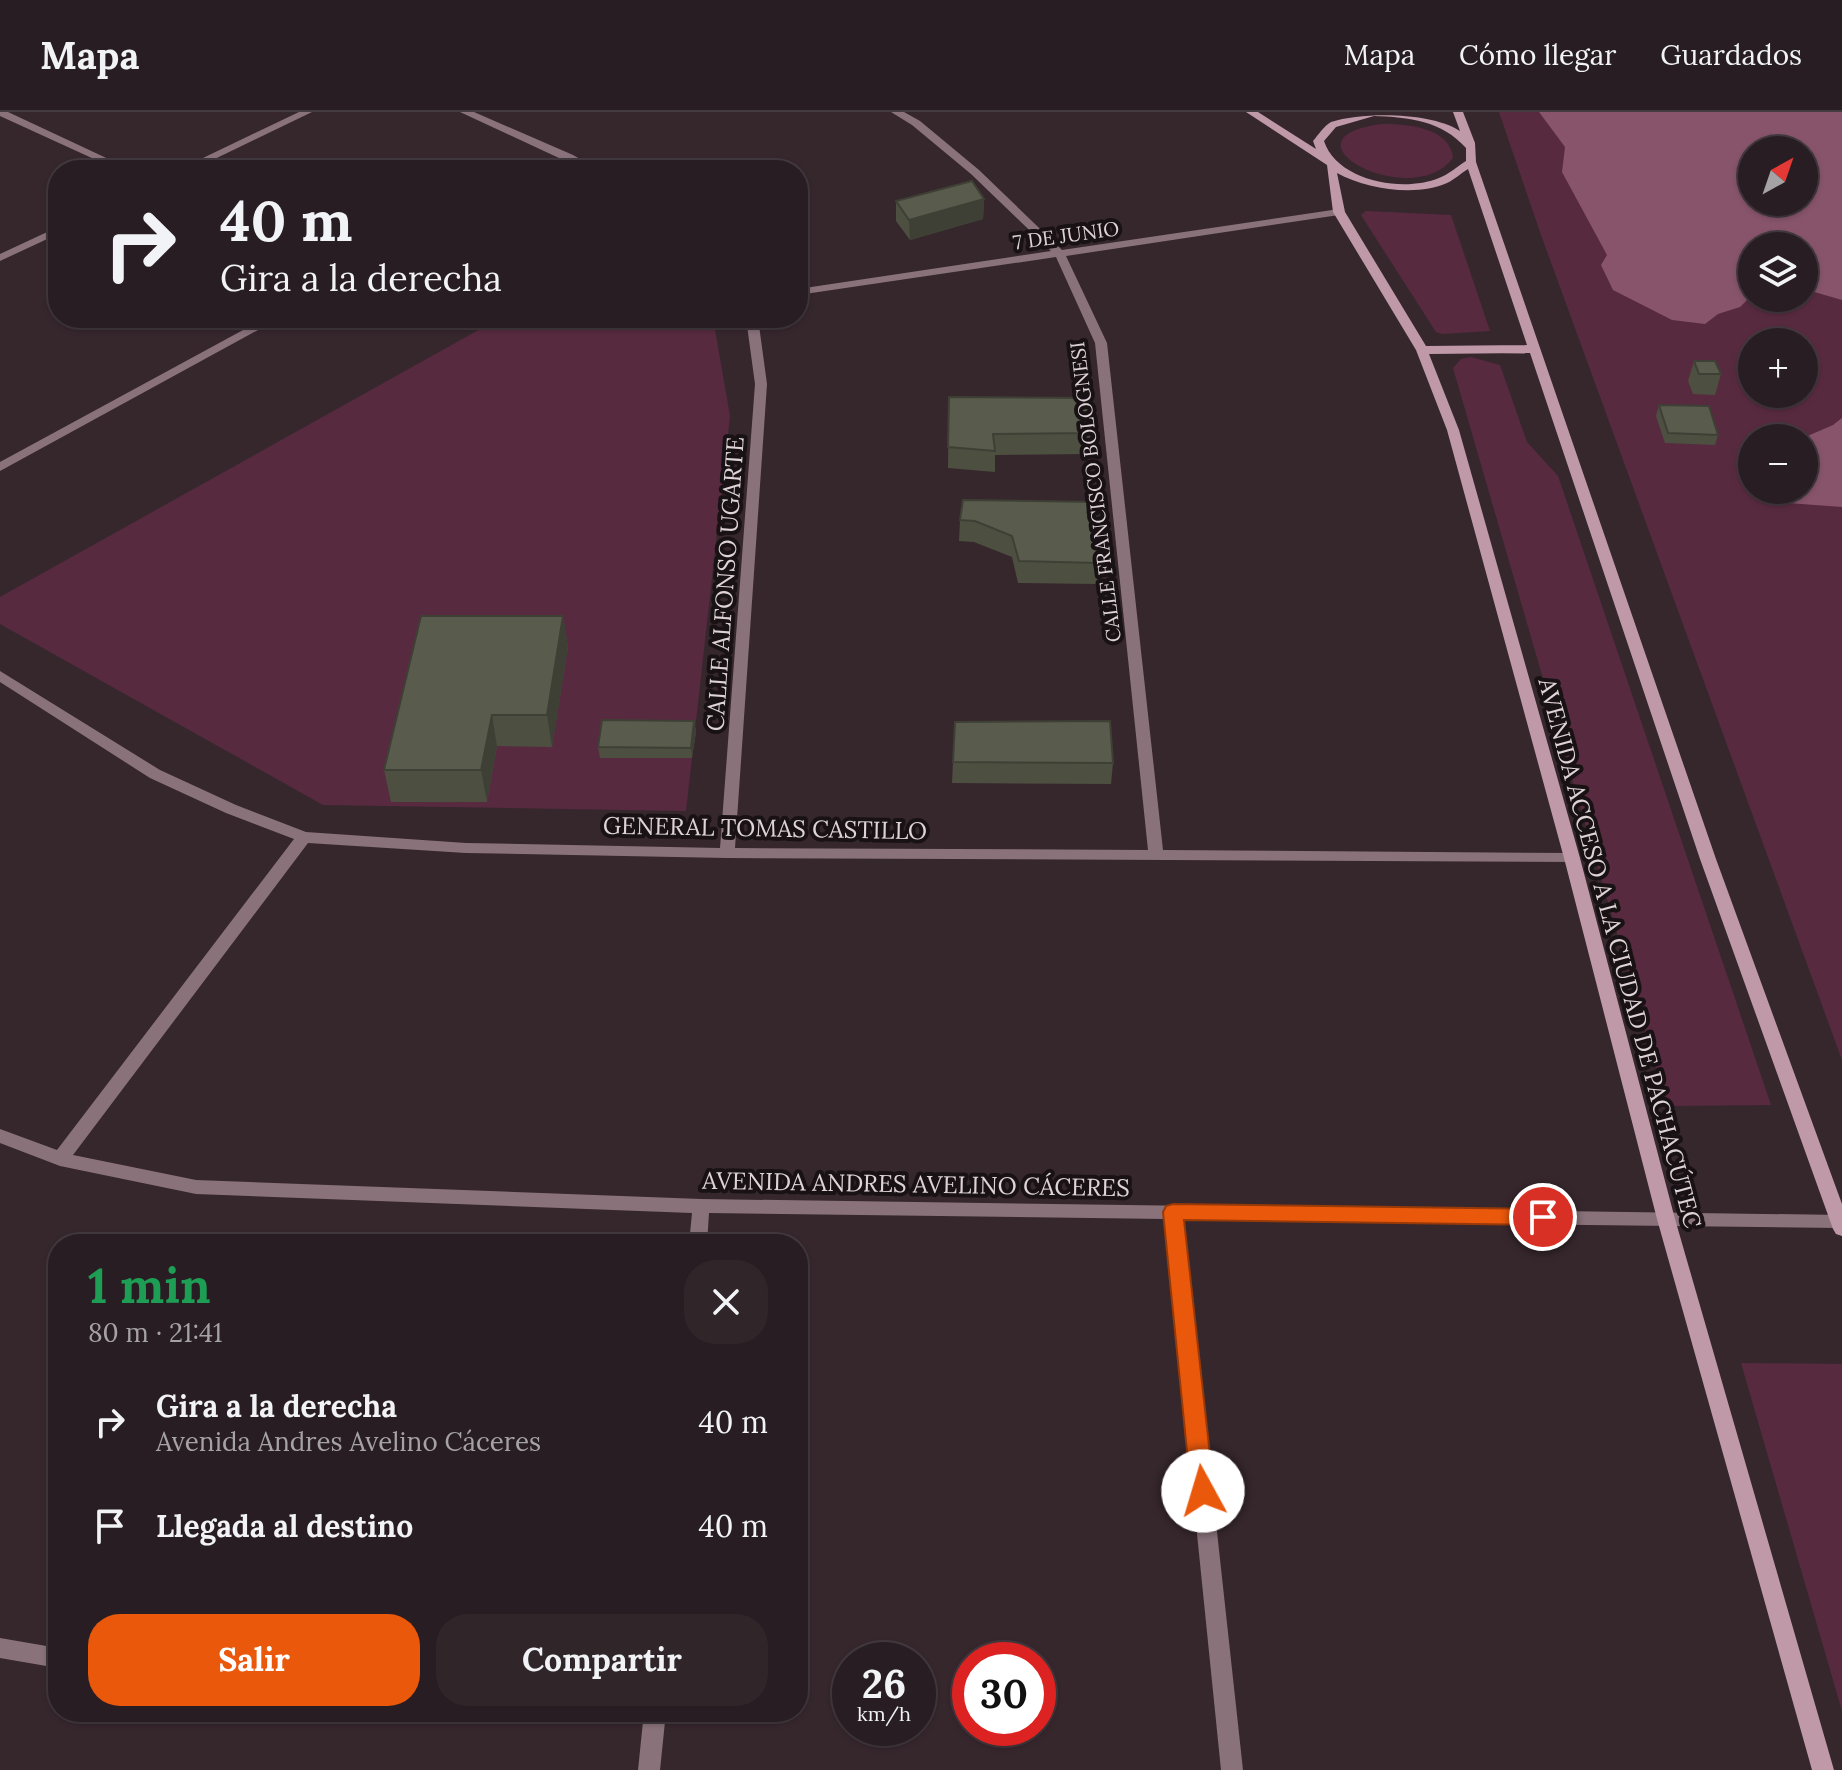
<!DOCTYPE html>
<html lang="es">
<head>
<meta charset="utf-8">
<style>
	:root { --surface:#281d22; --page:#30262a; --text:#f1f3f6; --muted:#a5a2a5; --line:#443b40; --accent:#ea580c }
	body { margin:0; font-family:Lora,serif; background:var(--page); color:var(--text); height:100vh; display:flex; flex-direction:column; font-size:30px; white-space:nowrap }
	* { box-sizing:border-box; margin:0 }
	p { font-size:26px; color:var(--muted) }
	.icon { flex:none; width:44px; height:44px; fill:none; stroke:currentColor; stroke-width:2; stroke-linecap:round; stroke-linejoin:round }
	.map { position:relative; flex:1; overflow:hidden }
	.details { position:absolute; left:48px; top:1122px; width:760px; height:488px; display:flex; flex-direction:column; background:var(--surface); border-radius:32px; box-shadow:0 2px 6px #0004,0 0 0 2px var(--line) }
	.details>* { flex:none }
	.banner { position:absolute; left:48px; top:48px; width:760px; height:168px; border-radius:32px; box-shadow:0 2px 6px #0004,0 0 0 2px var(--line); background:#281d22; color:var(--text); overflow:hidden }
	.needle { width:52px; rotate:40deg }
	.buttons { position:absolute; left:1738px; top:24px; display:grid; gap:16px }
	.buttons a { display:grid; place-items:center; width:80px; height:80px; border-radius:50%; background:var(--surface); box-shadow:0 2px 6px #0004,0 0 0 2px var(--line); font-size:40px }
	.speed { position:absolute; left:832px; top:1530px; display:flex; gap:16px; font-size:40px; font-weight:700; text-align:center }
	.speed>* { display:grid; place-content:center; width:104px; height:104px; border-radius:50%; background:var(--surface); box-shadow:0 2px 6px #0004,0 0 0 2px var(--line); line-height:1 }
	.speed small { font-size:20px; font-weight:400 }
	.speed .limit { border:12px solid #d22; background:#fff; color:#111 }
	.pin { position:absolute; display:grid; place-items:center; width:68px; height:68px; color:#fff; margin:-34px; border:4px solid #fff; border-radius:50%; box-shadow:0 2px 8px #0007 }
	.me { position:absolute; width:88px; margin:-44px; rotate:354deg; stroke-linejoin:round; filter:drop-shadow(0 0 6px #0008) }
	.turn { display:flex; align-items:center; gap:28px; height:168px; padding:0 40px; font-size:36px }
	.turn .icon { width:104px; height:104px; stroke-width:2.5 }
	.turn b { display:block; font-size:56px; line-height:68px }
	.round { display:grid; place-items:center; flex:none; width:84px; height:84px; border-radius:32px; background:var(--page) }
	.headline { display:flex; align-items:center; justify-content:space-between; height:136px; padding:0 40px }
	h1 { font-size:48px; font-weight:800; line-height:60px; color:#1e9e55 }
	.action { display:flex; gap:16px; margin-top:auto; padding:16px 40px }
	.action a { flex:1; height:92px; border-radius:32px; background:var(--accent); color:#fff; font-size:32px; font-weight:800; line-height:92px; text-align:center }
	.action a+a { background:var(--page); color:var(--text) }
	ul { padding:0; list-style:none }
	li { display:flex; align-items:center; gap:24px; height:104px; padding:0 40px }
	li div { flex:1 }
	li b { display:block; font-size:30px }
	li em { font-style:normal }
	header { display:flex; align-items:center; gap:48px; box-sizing:border-box; height:112px; padding:0 40px; background:var(--surface); border-bottom:2px solid var(--line) }
	header strong { font-size:38px }
	nav { display:flex; gap:44px; margin-inline-start:auto; font-size:28px }
	.map>svg:first-child { display:block }
	.green { fill:#582a40; fill-rule:evenodd }
	.water { fill:#87546b; fill-rule:evenodd }
	.lines { fill:none; stroke-linecap:round; stroke-linejoin:round }
	.street { fill:#8a727b; fill-rule:evenodd }
	.secondary { fill:#bf99a8; fill-rule:evenodd }
	.wall { fill:#4d4f41 }
	.shaded-wall { fill:#3e4035 }
	.building { fill:#595c4c; stroke:#3e4035; stroke-width:2 }
	.route { fill:#ea580c; stroke:#983908; stroke-width:2 }
	.labels { text-anchor:middle; dominant-baseline:central; stroke-width:8; stroke-linejoin:round; paint-order:stroke }
	.far-street-label { font-size:20px; fill:#ded3d7; stroke:#191215 }
	.street-label { font-size:24px; fill:#ded3d7; stroke:#191215 }
</style>
</head>
<body>
<header>
<strong>Mapa</strong>
<nav><a>Mapa</a><a>Cómo llegar</a><a>Guardados</a></nav>
</header>
<div class="map">
<svg width="1842" height="1658" viewBox="0 0 1842 1658">
	<rect width="100%" height="100%" fill="#36272d"/>
	<!-- green -->
	<g class="green">
		<path d="M1499,0H1842V948L1541,123ZM1752,38H1804V90H1752ZM1752,134H1804V186H1752ZM1752,230H1804V282H1752ZM1752,326H1804V378H1752Z"/>
		<path d="M1382,12C1406,12 1450,15 1453,46C1412,101 1272,26 1382,12Z"/>
		<path d="M1366,99L1451,103L1490,219L1442,222L1436,220L1361,103Z"/>
		<path d="M500,206H713L730,304L686,699L323,693L0,512V485Z"/>
		<path d="M1471,245L1500,253L1527,330L1558,364L1771,993L1667,994L1453,256L1461,247Z"/>
		<path d="M1741,1251L1842,1252V1599Z"/>
	</g>
	<!-- water -->
	<g class="water">
		<path d="M1539,0H1842V188L1804,177V134H1752V183L1740,195L1718,202L1705,212L1672,208L1613,178L1601,153L1607,143L1562,60L1565,35ZM1752,38H1804V90H1752Z"/>
		<path d="M1842,306V395L1788,391L1775,378H1804L1803,326L1833,313Z"/>
	</g>
	<g class="lines">
		<!-- street -->
		<g class="street">
			<path d="M0,0H8L132,58H118L0,4Z"/>
			<path d="M299,0H312L192,58H178Z"/>
			<path d="M460,0H474L573,43L599,58H585L568,50L554,58H541L559,46Z"/>
			<path d="M891,0H904L920,9L979,58L1062,138L1339,97L1345,100L1339,103L1066,144L1107,231L1163,738L1572,741L1580,746L1577,750L727,746L466,741L308,731L73,1043L196,1068L701,1087L1842,1103V1115L1839,1116L1183,1108L1243,1658H1221L1165,1107L709,1101L707,1132H689L692,1101L196,1082L60,1054L0,1031V1017L57,1038L294,727L226,701L150,666L0,570V559L160,658L236,693L306,720L466,731L720,736L755,272L746,206H758L767,272L735,736L1148,738L1095,231L1056,145L798,183V177L1051,139L971,62L912,13Z"/>
			<path d="M58,115V122L0,149V142Z"/>
			<path d="M265,206H280L0,359V350Z"/>
			<path d="M0,1526L58,1536V1556L0,1546Z"/>
			<path d="M644,1600H666L660,1658H638Z"/>
		</g>
		<!-- secondary -->
		<path class="secondary" d="M1246,0H1258L1316,37L1313,29C1318,23 1324,14 1331,10C1364,0 1430,0 1460,19L1453,0H1463L1475,31L1476,50L1716,747L1842,1092V1124L1836,1122L1833,1117L1700,747L1530,241L1429,242L1459,318L1580,746L1675,1107L1834,1658H1812L1657,1107L1564,746L1447,318L1416,238L1333,100L1327,53ZM1374,4C1409,5 1442,9 1466,36V49C1458,54 1448,63 1439,66C1403,81 1337,69 1324,29L1336,15ZM1468,57L1527,233L1426,234L1345,100L1337,61C1366,77 1416,85 1447,71C1454,68 1461,61 1468,57Z"/>
	</g>
	<!-- wall -->
	<g class="wall">
		<path d="M984,87L983,107L910,128L896,109V89Z"/>
		<path d="M1694,249L1721,262L1715,283L1693,282L1688,269Z"/>
		<path d="M949,285L1090,321L1089,342L995,343V360L948,356Z"/>
		<path d="M1659,293L1718,323L1715,333L1665,331L1656,304Z"/>
		<path d="M963,388L1099,451L1097,472L1018,471L1012,445L974,430L959,429L960,408Z"/>
		<path d="M563,504L568,535L552,635L497,634L487,690H391L384,658Z"/>
		<path d="M694,609L696,620L692,646H600L598,635Z"/>
		<path d="M953,650L1113,651L1111,672L952,671Z"/>
	</g>
	<!-- shaded-wall -->
	<g class="shaded-wall">
		<path d="M984,87L983,107L910,128L909,108Z"/>
		<path d="M563,504L568,535L552,635L547,603Z"/>
		<path d="M492,603L497,634L487,690L481,658Z"/>
		<path d="M694,609L696,620L692,646L691,636Z"/>
	</g>
	<!-- building -->
	<g class="building">
		<path d="M972,69L984,87L909,108L896,89Z"/>
		<path d="M1694,249H1715L1721,262H1699Z"/>
		<path d="M949,285L1087,286L1090,321L993,322L995,339L948,335Z"/>
		<path d="M1659,293L1709,294L1718,323L1668,321Z"/>
		<path d="M963,388L1095,390L1099,451L1019,449L1012,424L975,409L960,408Z"/>
		<path d="M421,504H563L547,603H492L481,658H384Z"/>
		<path d="M602,608L694,609L691,636L598,635Z"/>
		<path d="M1110,609L1113,651L953,650L955,610Z"/>
	</g>
	<!-- route -->
	<path class="route" d="M1173,1092L1543,1097L1550,1099L1553,1105L1550,1111L1543,1113L1184,1108L1214,1379L1211,1386L1203,1389L1195,1386L1191,1379L1163,1100L1166,1094Z"/>
	<g class="labels">
		<!-- far-street labels -->
		<g class="far-street-label">
			<text transform="translate(1066 123) rotate(-8)">7 DE JUNIO</text>
			<text transform="translate(1095 380) rotate(-97)">CALLE FRANCISCO BOLOGNESI</text>
		</g>
		<!-- street labels -->
		<g class="street-label">
			<text transform="translate(725 472) rotate(-86)">CALLE ALFONSO UGARTE</text>
			<text transform="translate(765 716) rotate(1)">GENERAL TOMAS CASTILLO</text>
			<text transform="translate(1620 841) rotate(75)">AVENIDA ACCESO A LA CIUDAD DE PACHACÚTEC</text>
			<text transform="translate(916 1072) rotate(1)">AVENIDA ANDRES AVELINO CÁCERES</text>
		</g>
	</g>
</svg>
<div class="buttons">
<a><svg class="needle" viewBox="-14 -14 28 28"><path d="M0-13l5 13h-10z" fill="#e53935"/><path d="M0 13l5-13h-10z" fill="#a5a2a5"/></svg></a>
<a><svg class="icon" aria-label="layers" viewBox="0 0 24 24"><path d="M12 4l9 5-9 5-9-5zM3 14l9 5 9-5"/></svg></a>
<a>+</a>
<a>−</a>
</div>
<div class="speed"><div>26<small>km/h</small></div><div class="limit">30</div></div>
<div class="pin" style="left:1543px;top:1105px;background:#d93025"><svg class="icon" aria-label="arrive" viewBox="0 0 24 24"><path d="M6 21V4h12l-3 4 3 4H6"/></svg></div>
<svg class="me" style="left:1203px;top:1379px" viewBox="-20 -20 40 40"><circle r="19" fill="#fff"/><path d="M0-13L10 11 0 6-10 11z" fill="#ea580c"/></svg>
<div class="banner">
<div class="turn"><svg class="icon" aria-label="right" viewBox="0 0 24 24"><path d="M7 20v-9h11M14 6l5 5-5 5"/></svg><div><b>40 m</b>Gira a la derecha</div></div>
</div>
<section class="details">
<div class="headline"><div><h1>1 min</h1><p>80 m · 21:41</p></div><a class="round"><svg class="icon" aria-label="close" viewBox="0 0 24 24"><path d="M6 6l12 12M18 6L6 18"/></svg></a></div>
<ul>
<li><svg class="icon" aria-label="right" viewBox="0 0 24 24"><path d="M7 20v-9h11M14 6l5 5-5 5"/></svg><div><b>Gira a la derecha</b><p>Avenida Andres Avelino Cáceres</p></div><em>40 m</em></li>
<li><svg class="icon" aria-label="arrive" viewBox="0 0 24 24"><path d="M6 21V4h12l-3 4 3 4H6"/></svg><div><b>Llegada al destino</b></div><em>40 m</em></li>
</ul>
<div class="action"><a>Salir</a><a>Compartir</a></div>
</section>
</div>
</body>
</html>
